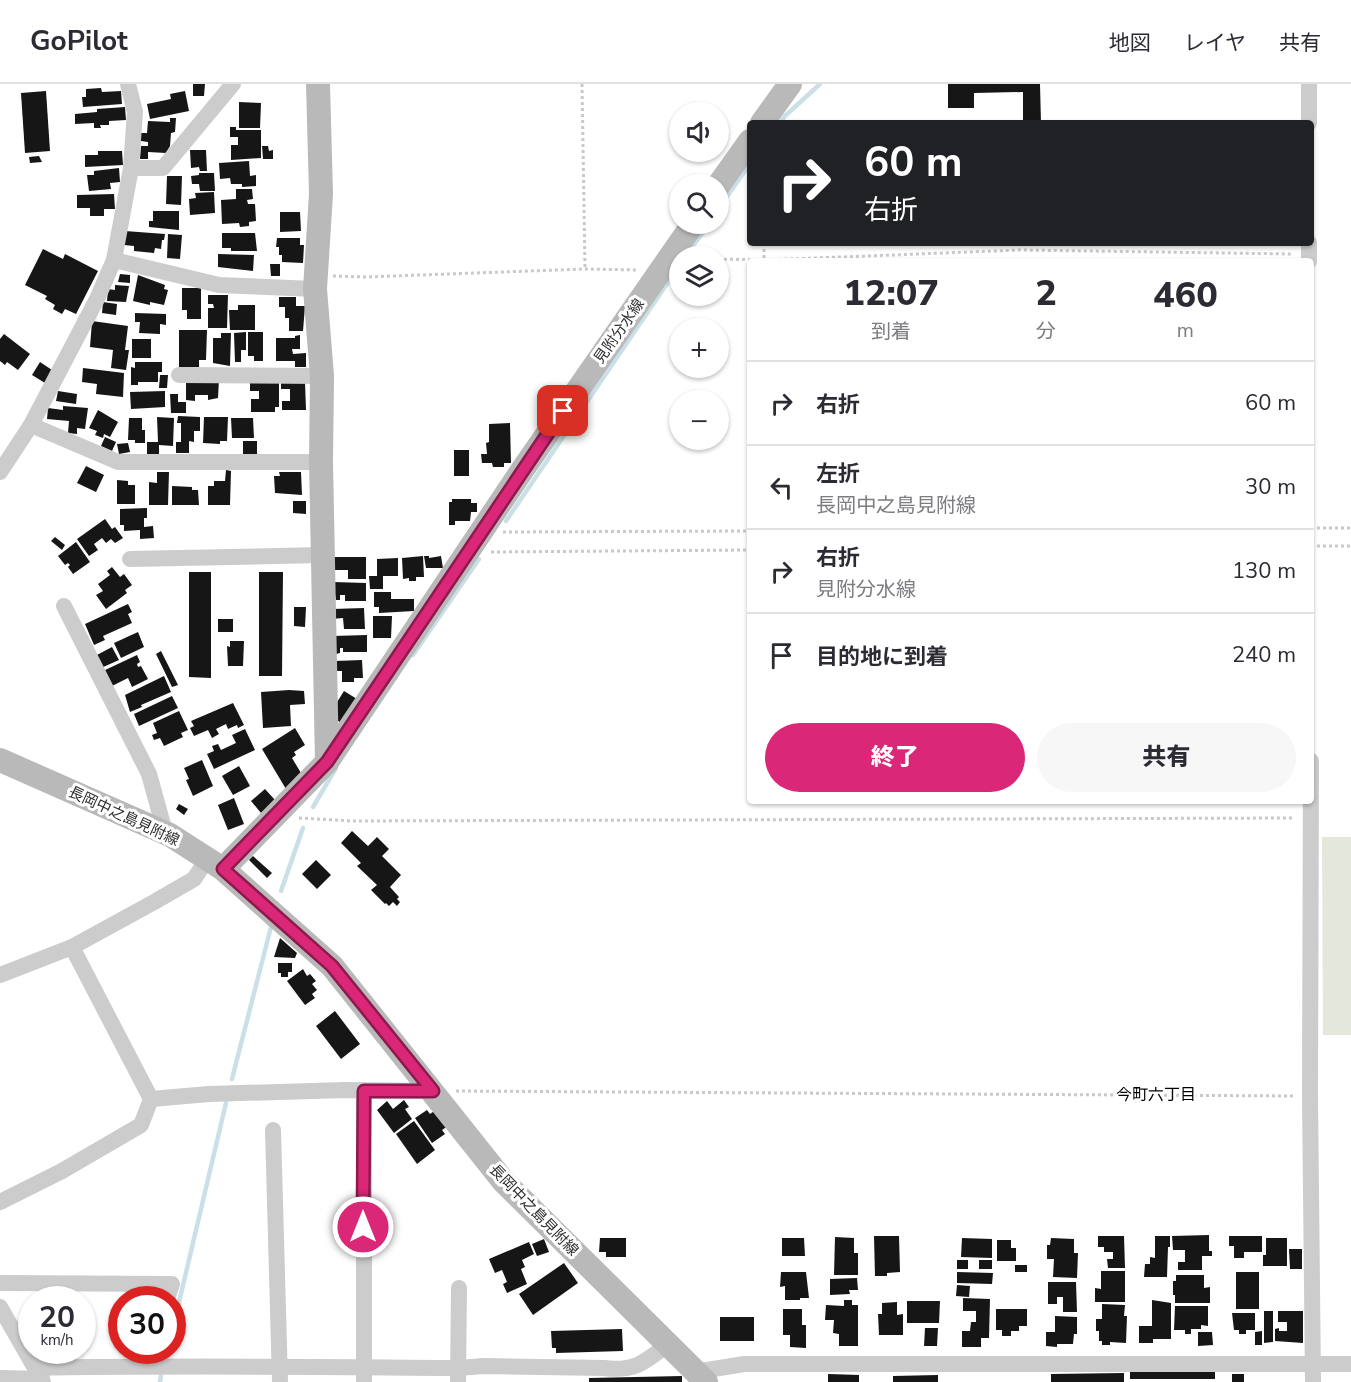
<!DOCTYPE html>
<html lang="ja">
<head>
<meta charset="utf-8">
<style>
	:root { --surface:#fff; --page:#f7f7f7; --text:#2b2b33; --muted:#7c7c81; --line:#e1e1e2; --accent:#db2777 }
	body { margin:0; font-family:"Nunito Sans","Noto Sans JP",sans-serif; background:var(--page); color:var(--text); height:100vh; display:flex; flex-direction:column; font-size:22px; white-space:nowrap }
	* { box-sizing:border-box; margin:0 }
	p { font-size:20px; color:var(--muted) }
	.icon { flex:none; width:33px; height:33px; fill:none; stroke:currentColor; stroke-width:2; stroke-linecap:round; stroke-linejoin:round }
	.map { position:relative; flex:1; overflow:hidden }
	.details { position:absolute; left:747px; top:174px; width:567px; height:546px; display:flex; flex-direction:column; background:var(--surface); border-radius:6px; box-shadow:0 2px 4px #0004 }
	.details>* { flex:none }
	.top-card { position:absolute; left:747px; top:36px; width:567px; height:126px; border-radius:6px; box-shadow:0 2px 4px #0004; background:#202124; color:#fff; overflow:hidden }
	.controls { position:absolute; left:669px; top:18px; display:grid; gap:12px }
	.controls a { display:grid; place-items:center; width:60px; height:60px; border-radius:50%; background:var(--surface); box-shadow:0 2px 4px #0004; font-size:30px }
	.speed { position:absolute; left:18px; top:1202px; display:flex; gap:12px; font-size:30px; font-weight:700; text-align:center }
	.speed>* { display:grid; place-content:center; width:78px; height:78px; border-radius:50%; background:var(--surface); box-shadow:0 2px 4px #0004; line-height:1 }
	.speed small { font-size:15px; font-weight:400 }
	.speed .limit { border:9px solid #d22; background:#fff; color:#111 }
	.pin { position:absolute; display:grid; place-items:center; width:51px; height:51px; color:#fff; margin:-26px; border-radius:12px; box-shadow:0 3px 9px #0006 }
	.me { position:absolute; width:66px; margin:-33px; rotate:0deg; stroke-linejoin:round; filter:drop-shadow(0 0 4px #0008) }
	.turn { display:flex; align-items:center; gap:21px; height:126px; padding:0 18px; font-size:27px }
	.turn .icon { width:78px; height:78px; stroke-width:2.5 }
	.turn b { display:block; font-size:42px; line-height:51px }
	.eta { display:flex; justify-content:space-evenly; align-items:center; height:102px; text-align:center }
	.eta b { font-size:36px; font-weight:800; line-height:42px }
	.button { display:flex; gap:12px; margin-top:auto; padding:12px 18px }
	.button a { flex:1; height:69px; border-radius:36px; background:var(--accent); color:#fff; font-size:24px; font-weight:800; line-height:69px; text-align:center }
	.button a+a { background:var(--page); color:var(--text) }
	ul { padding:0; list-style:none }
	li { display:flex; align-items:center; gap:18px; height:84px; padding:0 18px; border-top:2px solid var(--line) }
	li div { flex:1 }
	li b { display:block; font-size:22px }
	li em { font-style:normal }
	header { display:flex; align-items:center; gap:36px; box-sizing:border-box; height:84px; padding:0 30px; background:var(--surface); border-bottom:2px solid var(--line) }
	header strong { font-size:28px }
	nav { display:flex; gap:33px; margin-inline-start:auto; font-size:21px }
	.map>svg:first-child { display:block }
	.green { fill:#e4e8dc }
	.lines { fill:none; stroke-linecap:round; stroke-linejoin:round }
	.stream { stroke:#cae0e6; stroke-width:4.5 }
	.building { fill:#161616 }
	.path { stroke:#c9c9c9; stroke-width:3; stroke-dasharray:3 3; stroke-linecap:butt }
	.street { stroke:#ccc; stroke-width:16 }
	.secondary { stroke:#b9b9b9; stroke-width:24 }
	.route-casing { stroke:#8e194d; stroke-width:15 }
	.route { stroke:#db2777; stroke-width:10 }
	.labels { text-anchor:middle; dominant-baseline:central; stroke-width:6; stroke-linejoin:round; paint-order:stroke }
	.street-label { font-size:15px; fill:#2f2f2f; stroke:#fff }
	.neighbourhood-label { font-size:16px; fill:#000; stroke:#fff }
</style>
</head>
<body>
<header>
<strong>GoPilot</strong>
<nav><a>地図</a><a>レイヤ</a><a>共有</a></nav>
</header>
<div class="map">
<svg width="1351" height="1298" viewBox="0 0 1351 1298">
	<rect width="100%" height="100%" fill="#fff"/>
	<!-- green -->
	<path class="green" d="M1322,753H1351V951H1323Z"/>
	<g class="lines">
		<!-- stream -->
		<g class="stream">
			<path d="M780,39L785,32L820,0"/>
			<path d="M718,125L750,80"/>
			<path d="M690,166L709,140"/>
			<path d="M506,437L677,185"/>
			<path d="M413,571L479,475"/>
			<path d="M313,723L336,684"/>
			<path d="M281,807L303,744"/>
			<path d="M232,995L272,839"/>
			<path d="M172,1248L226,1019"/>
			<path d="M165,1275L168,1266"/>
			<path d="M160,1298L161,1292"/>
		</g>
	</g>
	<!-- building -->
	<g class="building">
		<path d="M193,0H205L204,12H193Z"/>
		<path d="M948,0H1040L1041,39H1023V8L974,9V24H948Z"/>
		<path d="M101,4L102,8L121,7L122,20L83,23L82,13H86V5Z"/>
		<path d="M46,7L50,67L25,69L21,9Z"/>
		<path d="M185,7L189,27L150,35L147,20L171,15L170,10Z"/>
		<path d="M239,18L261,19L260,44H239Z"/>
		<path d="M125,23L126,36L109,37V41H100L101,44H94V39L75,40V30L97,28V25Z"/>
		<path d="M170,34H176L175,48L171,49L170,62L166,69L148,68V75H140L141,62H148V58L141,57V49H147L148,37L170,38Z"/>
		<path d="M230,43H236V46H261V74L231,76V61H238V53H230Z"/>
		<path d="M262,62H268L269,67L273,66V75H263Z"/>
		<path d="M190,66H206L207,87H200L199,83L191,84Z"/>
		<path d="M98,67H122L123,81L85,83V71H98Z"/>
		<path d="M39,72L42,78L30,79L29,73Z"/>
		<path d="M249,77L250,92L256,91V102L242,103V100H231L230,94L220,95L219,79Z"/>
		<path d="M119,84L120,98L110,99L111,105L89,107L87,91H94V87Z"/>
		<path d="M199,89H214L215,107H200L199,100H192L191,92L199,91Z"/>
		<path d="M167,92H182L181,121L166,120Z"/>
		<path d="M236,105H252L253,115L247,116L248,120H255L256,137L249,138V142L240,143L239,139L222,140L221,116L236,115Z"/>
		<path d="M214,108L215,129L190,131L189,115L196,114L195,109Z"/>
		<path d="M114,110L115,125H104V132H90V124H77V111Z"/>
		<path d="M153,127H179V146L149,143V137H153Z"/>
		<path d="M280,128H300L301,147L280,148Z"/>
		<path d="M125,147L165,150L164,156H162L161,165L155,164L154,169L134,167V162L124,161Z"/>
		<path d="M222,149H255L257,167H231V164H222Z"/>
		<path d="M168,150L182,151L180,175L167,174Z"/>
		<path d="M277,154H300V161H304L303,179L282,178V171H279V163H276Z"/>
		<path d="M43,165L63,175L65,170L98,187L76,230L65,225L62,230L53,225L55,221L45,215L47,212L25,201Z"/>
		<path d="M218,170L254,171L253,187L218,183Z"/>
		<path d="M270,180H280V192H271Z"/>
		<path d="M120,190L130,191V199L118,198Z"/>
		<path d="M138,191L165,201L164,205L168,206L164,221L150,218V221L133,217Z"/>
		<path d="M115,201L129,202L126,218L107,217L108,205L115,206Z"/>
		<path d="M182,204H201V235H187V226H182Z"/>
		<path d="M208,211H228L227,244H208V224H214L213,220H208Z"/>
		<path d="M279,213H296V222H305L303,247H289V234H285V223H279Z"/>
		<path d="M103,218L117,220L116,231L102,229Z"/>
		<path d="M238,221H255V246H230L229,226H238Z"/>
		<path d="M135,229L166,230V241L160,240V250L139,249L140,238H135Z"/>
		<path d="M92,237L128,242L125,266H129L126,286L111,284L113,266L90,263Z"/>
		<path d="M179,246H207L206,276H199V283H179Z"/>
		<path d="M246,248V266H241V278H235L234,249Z"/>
		<path d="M248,248H263V277H254V272H248Z"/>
		<path d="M221,249H231L230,282L213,279V254H221Z"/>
		<path d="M4,250L30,270L18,286L7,278L5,281L0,277V255Z"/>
		<path d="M300,251V265H292L293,270L306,269V283H295V277H276V254H295V252Z"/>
		<rect x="132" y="255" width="19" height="19"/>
		<path d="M40,278L52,286L45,299L32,291Z"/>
		<path d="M135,278H162V288H158V298H138V301H131V283L135,284Z"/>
		<path d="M83,284L124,289L123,313L96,310L97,300L82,298Z"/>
		<path d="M160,291H168L167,304H159Z"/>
		<path d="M186,294L219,295L218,314L208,316V311H195V317L186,316Z"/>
		<path d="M250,295L279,299V323H275V328H251V315H259V307H250Z"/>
		<path d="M281,296L305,298L306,326H282V317H290V305H281Z"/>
		<path d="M58,307L77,310L76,320L56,317Z"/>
		<path d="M165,307V323L131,325L130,308Z"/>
		<path d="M170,310H178V318H186V329H171Z"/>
		<path d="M63,322L88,324L85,345L77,344V350L68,349L69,337L47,335L48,324L63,326Z"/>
		<path d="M98,326L118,338L110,353L104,350L103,354L95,351L97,347L89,344Z"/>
		<path d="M178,332L200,333V347H194V358L189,357V369H176V358H181V339H177Z"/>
		<path d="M157,333L174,334L173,362L159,361V370H147V358H158Z"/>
		<path d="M204,333H228L227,357H220V360L203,359Z"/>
		<path d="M129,334H142V346H145V359H135V356H128Z"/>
		<path d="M231,334H253L254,354H232Z"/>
		<path d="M510,339L511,379H504V383H493L492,379H482L481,370H487L486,359L489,358V340Z"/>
		<path d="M105,353L116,358L112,367L101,362Z"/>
		<rect x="243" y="357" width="14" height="13"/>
		<path d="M128,359L130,368L119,370L117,360Z"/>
		<rect x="454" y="366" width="15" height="26"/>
		<path d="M86,382L104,391L96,408L77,399Z"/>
		<path d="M226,386L231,387L230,421H208V402H214V397H225Z"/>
		<path d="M157,388H169L168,421H149V398L157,399Z"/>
		<path d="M279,388H301L302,411L275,409L274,392H280Z"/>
		<path d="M117,396L128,397V401H135V420H117Z"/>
		<path d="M172,402L192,403V406H198L199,421H172Z"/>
		<path d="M452,415H471V419H477V428H471L470,437H455V441H449V418H452Z"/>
		<path d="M293,417H306V430L293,429Z"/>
		<path d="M147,424V434H144V443L153,442L154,454L140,455V446L124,447V441H120V425Z"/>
		<path d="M105,435L112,445L115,443L123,454L115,459L111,455L106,459L102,454L94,460L98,466L89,472L77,455Z"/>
		<path d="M55,453L65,461L62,466L51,457Z"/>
		<path d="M76,458L90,478L73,490L68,483L70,481L68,479L65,481L58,472Z"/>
		<path d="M423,472L424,493H416V497H409V494L403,495L402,474Z"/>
		<path d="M424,472H429V474L441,472L443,484H426Z"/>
		<path d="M333,473H366V495H348V486H333Z"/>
		<path d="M398,474V492H383V505H370L369,492H377V475Z"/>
		<path d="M112,483L120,493L124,490L132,501L125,506L127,509L106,525L96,511L103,507L98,500L110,491L107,487Z"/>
		<path d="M189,488H211V594L189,593Z"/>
		<path d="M259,488H283L282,592H259Z"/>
		<path d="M333,498L366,499V517H345V511H340V516H336Z"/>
		<path d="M374,508H391V515H414V527L379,529V523H374Z"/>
		<path d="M128,520L132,528L128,530L132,539L103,552L105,556L94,561L85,540Z"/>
		<path d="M294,523H306L305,543L294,542Z"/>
		<path d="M364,524L365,545H344L343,534L332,535V525Z"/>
		<path d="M373,532H392L391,554H373Z"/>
		<rect x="218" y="535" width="15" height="13"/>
		<path d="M138,548L144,563L121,574L114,559Z"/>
		<path d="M367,551V568H343V564H340V569L336,570L333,552Z"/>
		<path d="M230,557H244L243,582H228L227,562L230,563Z"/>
		<path d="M112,563L119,576L101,584L95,572Z"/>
		<path d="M161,567L178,601L172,603L156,570Z"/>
		<path d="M137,571L140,578L137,580L138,583L141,582L148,595L132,603L128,594L110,603L103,587Z"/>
		<path d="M362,576L363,594H354V598H342V587H335V577Z"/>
		<path d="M164,592L171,608L141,621L142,623L130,628L125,611Z"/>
		<path d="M289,606L304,607L305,620L290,621L291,642L263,644L261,608Z"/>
		<path d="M344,607L357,615L341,639L329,631Z"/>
		<path d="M172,612L178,624L139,642L134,630Z"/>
		<path d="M233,619L244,641L238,644L237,641L228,645L226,640L216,645L219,650L212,654L208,646L194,652L190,644L194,642L191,637Z"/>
		<path d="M179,627L188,646L181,649L183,653L164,662L160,654L154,656L152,651L157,649L153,639Z"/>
		<path d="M295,644L305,661L294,668L296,671L292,674L304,694L286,705L262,665Z"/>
		<path d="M245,645L255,666L214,685L207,670L214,667L212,662L218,660L221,666L236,659L232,651Z"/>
		<path d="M202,676L213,702L193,712L186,696L189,695L184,684Z"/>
		<path d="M239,682L250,702L233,711L222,692Z"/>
		<path d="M265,705L275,716L261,729L251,717Z"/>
		<path d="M234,714L244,740L228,746L218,721Z"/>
		<path d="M179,720L188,725L184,731L176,725Z"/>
		<path d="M352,747L368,762L377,753L389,765L382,772L401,791L390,803L399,813L397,815L400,818L397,822L393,818L389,822L386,819L385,820L371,806L377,801L357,782L361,779L341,759Z"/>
		<path d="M253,772L272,789L267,794L249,776Z"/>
		<path d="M316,776L331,791L317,805L302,790Z"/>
		<path d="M280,854L297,869L295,874L274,873Z"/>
		<path d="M278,879H292V888H288V893H281V889H278Z"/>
		<path d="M303,885L307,892L310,890L316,897L312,900L317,906L312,910L315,914L305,921L287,897Z"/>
		<path d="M335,927L360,960L341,975L316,942Z"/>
		<path d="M404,1016L409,1023L405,1025L412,1035L394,1049L377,1026L387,1017L393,1025Z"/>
		<path d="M437,1025L448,1042L442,1046L445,1050L432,1059L415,1034L427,1026L430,1030Z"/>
		<path d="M414,1037L435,1066L417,1080L396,1050Z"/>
		<path d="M1209,1151V1167H1212V1172H1202V1186H1178V1178H1185V1166H1173L1172,1152Z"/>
		<path d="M874,1152H899L900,1188L887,1189V1192H875Z"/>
		<path d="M1098,1152H1124L1125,1184H1108L1107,1175H1113V1168H1104V1163H1098Z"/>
		<path d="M1155,1152H1170V1163H1168L1167,1193H1144L1145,1180H1150V1173L1155,1174Z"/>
		<path d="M1229,1152H1262V1168H1244V1174H1234V1162H1229Z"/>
		<path d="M835,1153L854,1154V1169H858V1191H834Z"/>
		<path d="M600,1154H626V1173H606V1168H599Z"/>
		<path d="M782,1154H804L805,1172H782Z"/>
		<path d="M962,1154L992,1155V1174L961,1173Z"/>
		<path d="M1051,1154L1074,1155V1169H1078L1077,1194L1053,1193L1054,1175H1047V1161H1050Z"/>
		<path d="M1266,1154H1287V1182H1263V1171H1266Z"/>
		<path d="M544,1155L549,1168L537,1172L532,1160Z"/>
		<path d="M997,1156H1011V1164H1016V1177H997Z"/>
		<path d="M529,1158L534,1170L522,1176L525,1183L521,1185L527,1200L507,1209L503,1200L507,1198L502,1186L495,1189L489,1175Z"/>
		<path d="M1289,1165H1302V1185H1290Z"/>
		<rect x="957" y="1176" width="11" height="9"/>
		<rect x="979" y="1176" width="13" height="9"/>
		<path d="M564,1179L578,1199L533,1231L519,1210Z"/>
		<rect x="1015" y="1181" width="12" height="7"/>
		<path d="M1101,1187H1125V1218H1095V1204L1101,1205Z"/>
		<path d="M781,1188H806L809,1214H800V1216H785V1202L780,1203Z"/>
		<path d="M957,1188L993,1189L992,1200L957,1199Z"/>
		<rect x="1236" y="1188" width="23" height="37"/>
		<path d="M1176,1191H1204V1204L1210,1203V1219H1175V1211H1173V1197H1176Z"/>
		<path d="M857,1194L858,1206H849L850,1210L830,1211V1195Z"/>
		<path d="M1048,1198H1076L1077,1228H1063V1213H1057V1220H1048Z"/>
		<path d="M957,1201L970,1202L969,1213L956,1212Z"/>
		<path d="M963,1214L990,1215L989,1254H981V1263H962V1247H970L971,1238H976V1227H963Z"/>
		<path d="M844,1216H852V1221H858V1262H839V1250L833,1249L834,1236H825L826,1221L844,1222Z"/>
		<path d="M1152,1216L1171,1219V1255H1153V1259H1139V1242H1152Z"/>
		<path d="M907,1217H940L939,1239H907Z"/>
		<path d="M897,1218V1231L903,1230V1251H879L878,1230H882V1219Z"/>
		<path d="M1102,1220L1125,1221L1124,1232H1127L1126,1259L1110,1258V1261H1102V1257H1099V1247H1096V1235H1102Z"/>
		<path d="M1175,1222H1208V1242L1201,1241V1245H1191V1250H1185V1246H1174Z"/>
		<path d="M783,1225H802V1241H806V1264L790,1263V1251H783Z"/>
		<path d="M996,1225H1027V1242H1019V1247H1011V1252H1002V1246H996Z"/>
		<path d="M1264,1227H1273V1258L1264,1259Z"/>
		<path d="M1278,1227H1303V1259L1275,1257V1245L1279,1244V1247H1287V1238H1278Z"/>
		<path d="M1232,1229H1255V1246H1246V1250H1239V1246H1234Z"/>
		<path d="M1055,1232L1077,1233V1250H1074L1073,1260H1057V1263L1046,1262V1248H1055Z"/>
		<rect x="720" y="1233" width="34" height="24"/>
		<path d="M925,1244H938L937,1262H924Z"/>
		<path d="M622,1245L623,1267L556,1269V1264H552L551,1247Z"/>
		<path d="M1262,1247V1261H1255V1248Z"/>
		<path d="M1198,1248H1212L1213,1261L1198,1262Z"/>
		<rect x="1130" y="1288" width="85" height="7"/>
		<path d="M1124,1289V1298H1051V1290Z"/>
		<path d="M828,1290L859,1291V1298H828Z"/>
		<rect x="1232" y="1290" width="12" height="8"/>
		<path d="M938,1291V1298H893V1292Z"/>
		<path d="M682,1292V1298H589V1294Z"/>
	</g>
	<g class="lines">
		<!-- path -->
		<g class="path">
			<path d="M582,0L585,185"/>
			<path d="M764,159V176"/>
			<path d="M718,175L764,176L1020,166L1293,170"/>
			<path d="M333,192L365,193L585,185L639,186"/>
			<path d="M1311,444H1351"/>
			<path d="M503,448L750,447"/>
			<path d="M1311,462H1351"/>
			<path d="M491,468L750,466"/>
			<path d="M299,734L352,737L1294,734"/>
			<path d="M456,1007L1295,1012"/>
		</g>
		<!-- street -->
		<g class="street">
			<path d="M1309,0V39"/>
			<path d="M131,84H163L233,0"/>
			<path d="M1309,159V177"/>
			<path d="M114,176L219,201L315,205"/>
			<path d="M179,291L322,292"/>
			<path d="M31,341L118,378H321"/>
			<path d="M0,388L31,341L97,215L114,176L131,84L135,28L128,0"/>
			<path d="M130,475L324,471"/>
			<path d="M64,522L149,690L165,748"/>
			<path d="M1311,677L1310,1012L1313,1298"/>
			<path d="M0,891L72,863L156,817L194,795L208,774"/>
			<path d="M364,1007V1298"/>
			<path d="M151,1015L209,1010L345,1006L433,1007"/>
			<path d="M273,1046L280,1298"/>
			<path d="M0,1118L62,1087L141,1041L151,1015L72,863"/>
			<path d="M0,1199L172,1200L167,1215"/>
			<path d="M0,1223L43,1298"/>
			<path d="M35,1284C176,1281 317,1283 458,1284L484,1282L604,1284C635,1288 645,1278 668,1260"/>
			<path d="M695,1288L744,1280H1351"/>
			<path d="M0,1294L42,1295"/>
			<path d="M458,1298L459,1204"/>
		</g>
		<!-- secondary -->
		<g class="secondary">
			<path d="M318,0L321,110L315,205L322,292L321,378L327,678"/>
			<path d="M762,39L790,0"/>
			<path d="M718,102L750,57"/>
			<path d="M0,676L170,751L223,785L332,882L504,1098L706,1298"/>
			<path d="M223,785L327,678L523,385L693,140"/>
		</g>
	</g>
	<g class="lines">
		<!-- route casing -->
		<g class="route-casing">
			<path id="route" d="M363,1143L364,1007H433L332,882L223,785L327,678L563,327"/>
		</g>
		<!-- route -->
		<use href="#route" class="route"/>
	</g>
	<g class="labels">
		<!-- street labels -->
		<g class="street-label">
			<text transform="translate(619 247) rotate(-55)">見附分水線</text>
			<text transform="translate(124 732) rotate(25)">長岡中之島見附線</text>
			<text transform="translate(534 1126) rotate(46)">長岡中之島見附線</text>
		</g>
		<!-- neighbourhood labels -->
		<g class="neighbourhood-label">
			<text x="1156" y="1011">今町六丁目</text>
		</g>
	</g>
</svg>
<div class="controls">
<a><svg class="icon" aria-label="sound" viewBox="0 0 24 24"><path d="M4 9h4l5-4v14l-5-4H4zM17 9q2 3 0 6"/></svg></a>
<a><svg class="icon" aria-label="search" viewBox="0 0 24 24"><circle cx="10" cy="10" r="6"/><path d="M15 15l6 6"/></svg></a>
<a><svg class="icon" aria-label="layers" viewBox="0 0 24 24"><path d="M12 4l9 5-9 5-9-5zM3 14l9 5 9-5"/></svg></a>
<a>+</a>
<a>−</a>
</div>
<div class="speed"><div>20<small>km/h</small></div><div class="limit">30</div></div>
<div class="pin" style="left:563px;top:327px;background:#d93025"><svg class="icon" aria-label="arrive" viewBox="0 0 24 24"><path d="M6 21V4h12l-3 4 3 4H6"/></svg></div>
<svg class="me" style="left:363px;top:1143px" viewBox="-20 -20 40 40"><circle r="17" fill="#db2777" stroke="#fff" stroke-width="3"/><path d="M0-11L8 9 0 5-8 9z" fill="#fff"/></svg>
<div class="top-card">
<div class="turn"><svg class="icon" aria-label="right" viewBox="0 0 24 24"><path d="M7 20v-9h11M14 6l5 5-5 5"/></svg><div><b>60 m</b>右折</div></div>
</div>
<section class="details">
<div class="eta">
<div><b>12:07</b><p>到着</p></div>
<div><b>2</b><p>分</p></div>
<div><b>460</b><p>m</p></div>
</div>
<ul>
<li><svg class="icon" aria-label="right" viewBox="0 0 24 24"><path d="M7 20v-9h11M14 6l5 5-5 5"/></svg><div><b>右折</b></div><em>60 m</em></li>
<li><svg class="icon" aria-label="left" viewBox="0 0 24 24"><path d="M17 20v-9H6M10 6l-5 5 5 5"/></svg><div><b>左折</b><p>長岡中之島見附線</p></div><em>30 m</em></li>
<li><svg class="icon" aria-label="right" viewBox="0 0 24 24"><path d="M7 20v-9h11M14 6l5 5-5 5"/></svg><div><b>右折</b><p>見附分水線</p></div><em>130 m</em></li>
<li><svg class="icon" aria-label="arrive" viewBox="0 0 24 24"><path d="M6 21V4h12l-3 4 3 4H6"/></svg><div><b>目的地に到着</b></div><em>240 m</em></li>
</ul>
<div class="button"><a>終了</a><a>共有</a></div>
</section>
</div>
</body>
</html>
